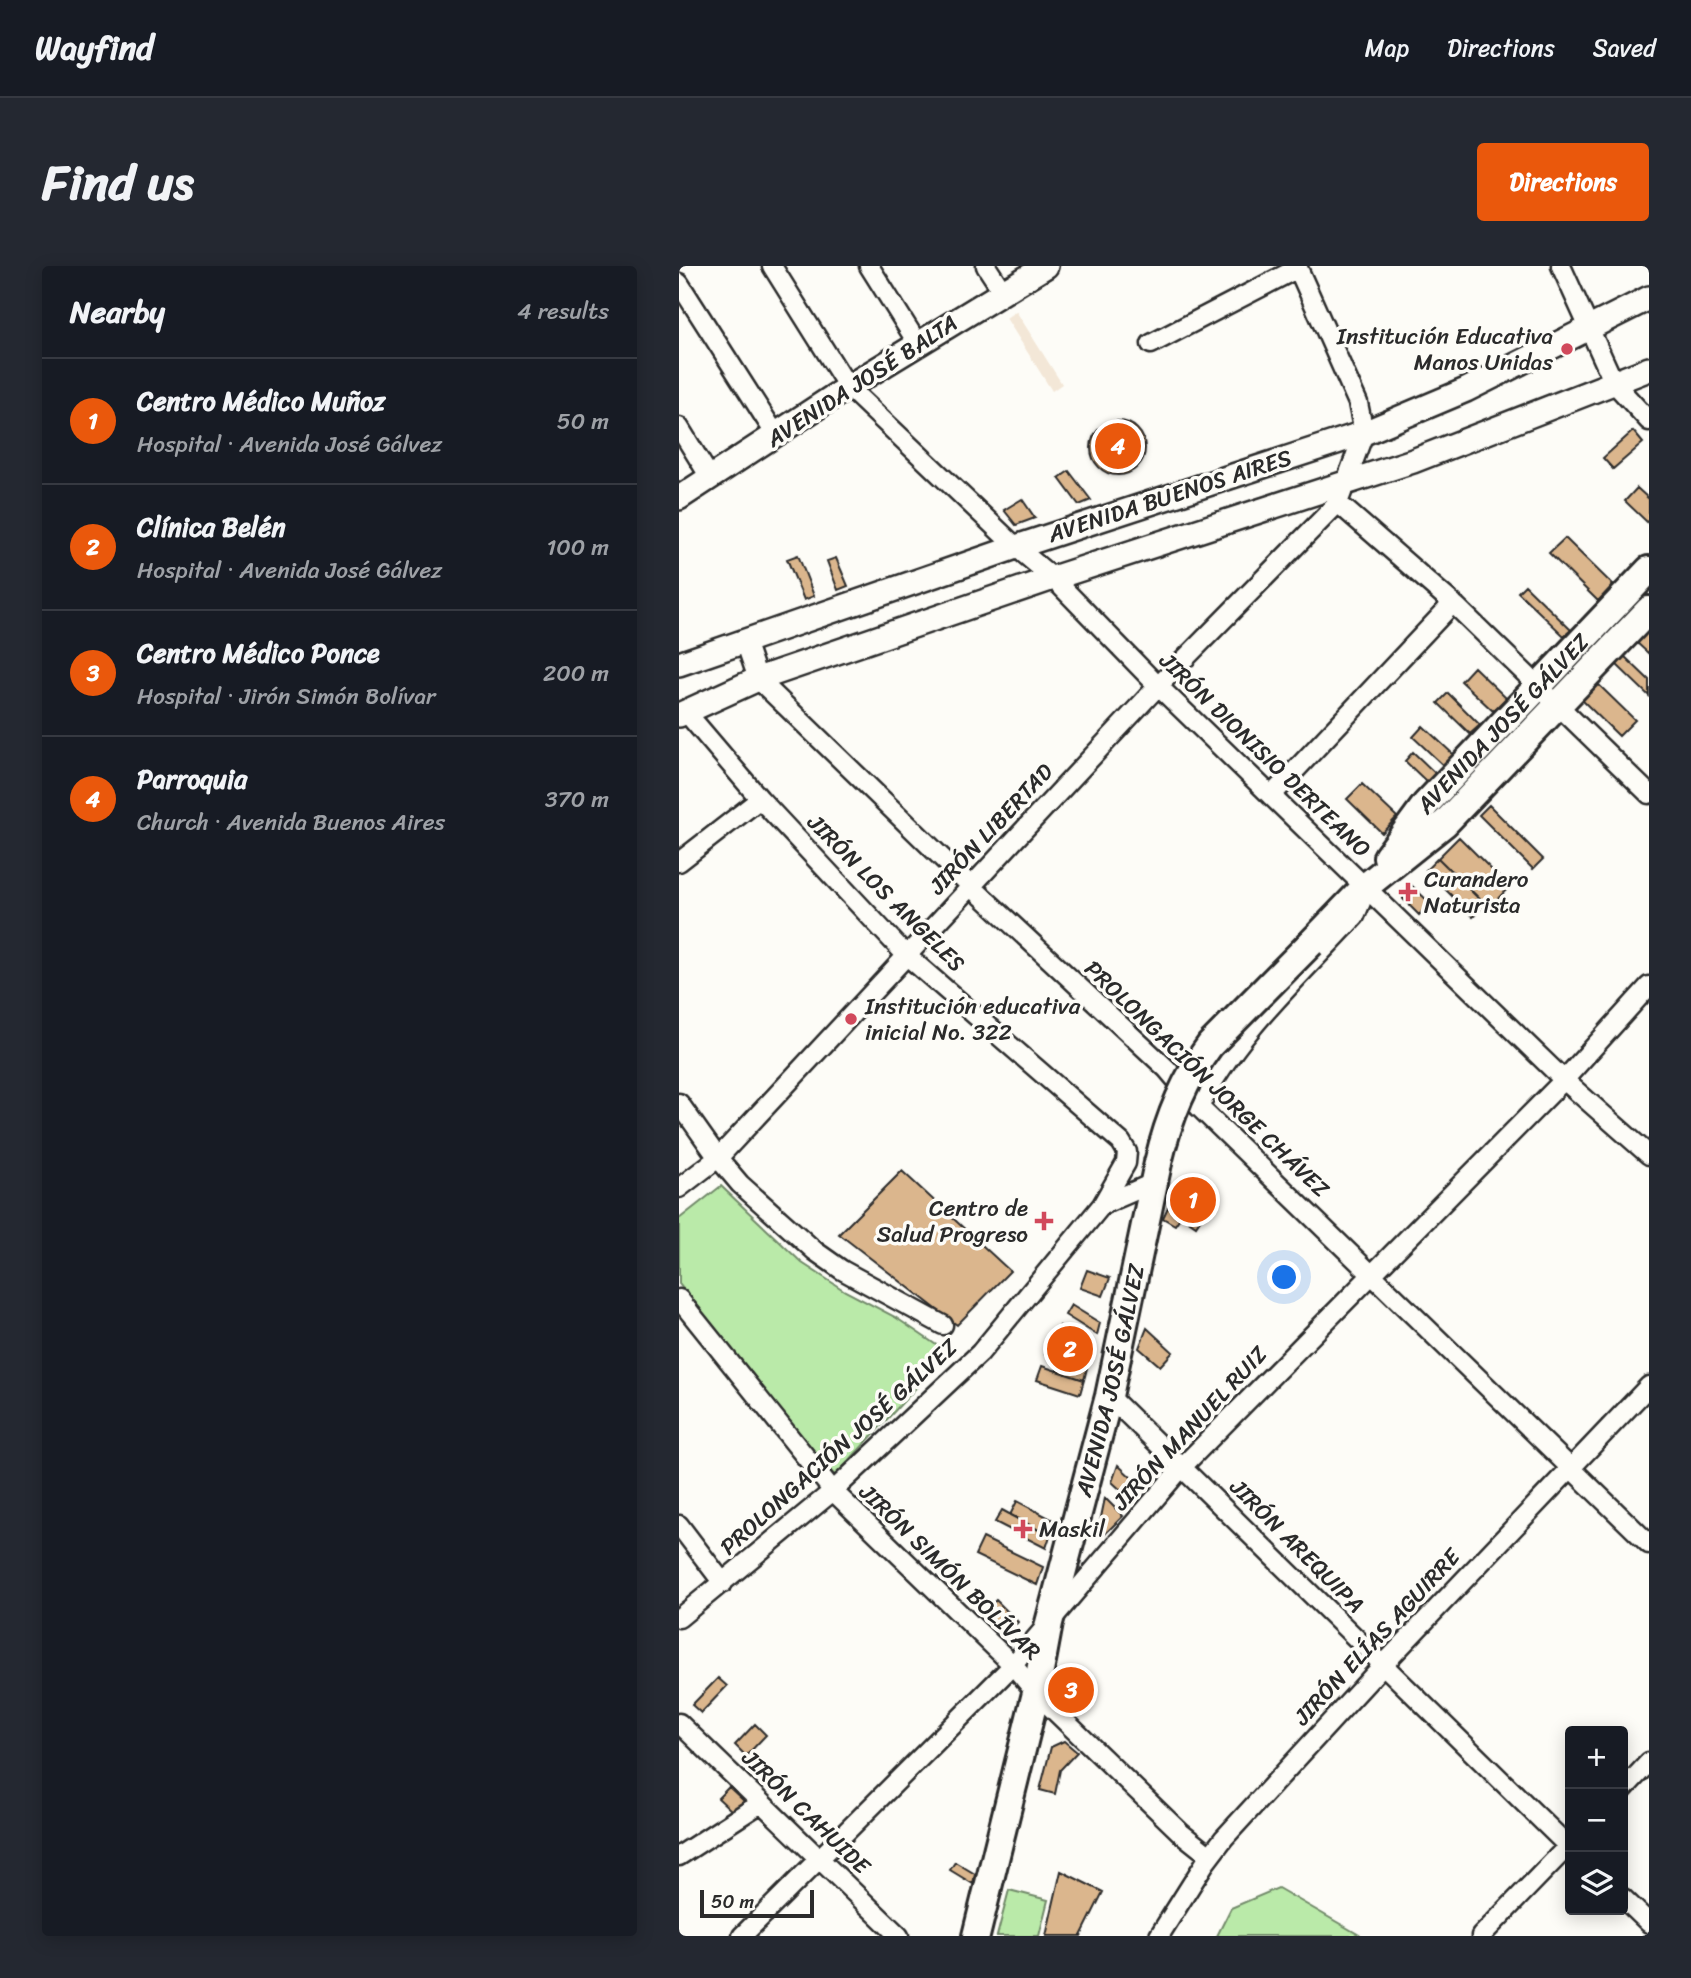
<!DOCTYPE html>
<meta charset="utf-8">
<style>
body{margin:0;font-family:Sriracha,sans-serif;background:#242831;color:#f1f3f6}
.controls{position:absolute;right:21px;bottom:21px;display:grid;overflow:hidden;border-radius:7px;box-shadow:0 4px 18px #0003}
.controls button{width:63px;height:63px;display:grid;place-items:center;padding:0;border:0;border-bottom:2px solid #363941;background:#171b24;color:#f1f3f6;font:35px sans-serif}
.scale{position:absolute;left:21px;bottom:18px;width:114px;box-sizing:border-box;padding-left:7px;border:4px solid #2b2b2b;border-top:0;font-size:19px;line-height:24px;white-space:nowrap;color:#2b2b2b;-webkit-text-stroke:5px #fdfcf7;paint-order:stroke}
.you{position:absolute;left:606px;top:1012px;width:24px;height:24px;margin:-18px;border:5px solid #fff;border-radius:50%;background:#1a73e8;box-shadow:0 0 0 10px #1a73e833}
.badge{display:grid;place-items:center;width:46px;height:46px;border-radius:50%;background:#ea580c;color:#fff;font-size:23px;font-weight:700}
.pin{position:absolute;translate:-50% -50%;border:4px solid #fff;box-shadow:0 2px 7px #0006}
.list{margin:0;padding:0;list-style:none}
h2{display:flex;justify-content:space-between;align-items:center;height:91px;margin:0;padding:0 28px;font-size:30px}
h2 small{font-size:23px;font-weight:400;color:#9ea1a6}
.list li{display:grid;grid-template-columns:46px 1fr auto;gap:21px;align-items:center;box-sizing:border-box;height:126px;padding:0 28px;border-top:2px solid #363941}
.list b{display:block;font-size:26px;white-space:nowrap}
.list p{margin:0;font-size:23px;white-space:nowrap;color:#9ea1a6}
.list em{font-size:23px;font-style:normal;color:#9ea1a6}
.icon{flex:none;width:38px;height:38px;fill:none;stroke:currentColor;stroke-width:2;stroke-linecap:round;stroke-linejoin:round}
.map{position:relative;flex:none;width:970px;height:1670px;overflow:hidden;border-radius:7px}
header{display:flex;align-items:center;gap:42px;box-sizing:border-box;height:98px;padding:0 35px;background:#171b24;border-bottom:2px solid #363941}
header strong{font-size:33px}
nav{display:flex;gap:38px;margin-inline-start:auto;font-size:24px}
.intro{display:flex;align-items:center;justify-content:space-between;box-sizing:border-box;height:168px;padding:0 42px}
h1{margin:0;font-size:49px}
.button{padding:18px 32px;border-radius:7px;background:#ea580c;color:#fff;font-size:24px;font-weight:700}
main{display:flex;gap:42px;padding:0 42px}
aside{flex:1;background:#171b24;border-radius:7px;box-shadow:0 4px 18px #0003}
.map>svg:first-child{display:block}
.built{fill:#f3e7d7}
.green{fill:#baeaa9;stroke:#728a6a;stroke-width:2}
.building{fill:#dbb68d;stroke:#2b2b2b;stroke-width:2}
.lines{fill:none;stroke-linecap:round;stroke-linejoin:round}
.minor-casing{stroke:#2b2b2b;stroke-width:23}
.major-casing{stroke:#2b2b2b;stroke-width:28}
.highway-casing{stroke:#2b2b2b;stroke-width:32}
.minor{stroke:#fdfcf7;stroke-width:18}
.major{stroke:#fdfcf7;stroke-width:23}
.highway{stroke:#fdfcf7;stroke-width:26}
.highway-bridge-casing{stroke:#2b2b2b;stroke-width:32;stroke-linecap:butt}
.highway-bridge{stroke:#fdfcf7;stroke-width:26}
.poi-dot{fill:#d1495b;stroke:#fdfcf7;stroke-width:2.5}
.labels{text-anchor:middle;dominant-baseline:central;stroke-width:7;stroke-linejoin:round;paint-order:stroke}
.poi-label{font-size:23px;fill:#2b2b2b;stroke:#fdfcf7;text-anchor:start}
.street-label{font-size:23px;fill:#2b2b2b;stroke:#fdfcf7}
</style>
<header>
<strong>Wayfind</strong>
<nav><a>Map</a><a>Directions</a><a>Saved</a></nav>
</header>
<div class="intro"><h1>Find us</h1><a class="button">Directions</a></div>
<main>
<aside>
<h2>Nearby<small>4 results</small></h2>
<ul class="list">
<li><span class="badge">1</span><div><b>Centro Médico Muñoz</b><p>Hospital · Avenida José Gálvez</p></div><em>50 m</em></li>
<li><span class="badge">2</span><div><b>Clínica Belén</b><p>Hospital · Avenida José Gálvez</p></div><em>100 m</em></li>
<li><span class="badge">3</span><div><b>Centro Médico Ponce</b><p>Hospital · Jirón Simón Bolívar</p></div><em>200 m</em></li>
<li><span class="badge">4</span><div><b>Parroquia</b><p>Church · Avenida Buenos Aires</p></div><em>370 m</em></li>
</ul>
</aside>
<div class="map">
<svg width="970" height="1670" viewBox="0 0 970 1670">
<rect width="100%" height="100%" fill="#fdfcf7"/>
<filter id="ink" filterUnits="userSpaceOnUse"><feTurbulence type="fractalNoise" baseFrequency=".0143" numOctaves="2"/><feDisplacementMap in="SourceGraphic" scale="14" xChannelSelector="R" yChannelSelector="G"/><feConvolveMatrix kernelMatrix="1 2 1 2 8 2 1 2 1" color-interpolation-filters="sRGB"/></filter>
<g filter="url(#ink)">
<path class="built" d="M337 45 383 118 373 125 327 52Z"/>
<path class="green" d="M42 920 123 997 166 1025 216 1051 269 1087 156 1210 104 1147 95 1139 96 1137 0 1018V953Z
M599 1622 682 1670H538L552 1642Z
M330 1624 369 1634 360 1670H318Z"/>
<path class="building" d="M412 182a27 27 0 1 1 54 0a27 27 0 1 1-54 0Z
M954 165 964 177 934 203 924 192Z
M390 205 412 234 400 239 380 212Z
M958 222 970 233V258L946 235Z
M343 233 356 252 337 259 325 244Z
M886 272 934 319 919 335 870 287Z
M119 289 135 330 125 334 108 293Z
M157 292 169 320 159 324 148 295Z
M846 319 892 364 885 370 839 326Z
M968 365 970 367V388L957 376Z
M944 389 970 414V430L936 397Z
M795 401 827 432 814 445 782 415Z
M919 418 956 454 940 470 903 434Z
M769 427 801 459 791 468 759 437Z
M744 460 775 489 765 500 734 471Z
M734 486 757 508 749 517 726 495Z
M683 518 718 551 703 567 668 533Z
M810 539 864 593 854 603 800 549Z
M780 571 830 621 810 642 759 592Z
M759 592 806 639 794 651 747 604Z
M731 618 751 637 740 649 724 633 725 625Z
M223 905 331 1005 278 1059 160 968Z
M510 908 539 927 517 960 489 941Z
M489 941 502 950 496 959 484 952Z
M408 1004 431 1012 424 1030 401 1022Z
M392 1039 421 1057 418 1069 386 1049Z
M381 1060 414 1079 408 1102 366 1088Z
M468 1062 494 1086 481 1100 460 1082Z
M382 1093 408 1102 405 1114 378 1105Z
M363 1100 405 1114 401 1128 358 1114Z
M439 1199 455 1214 444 1226 433 1216Z
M426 1232 444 1250 426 1268 420 1261Z
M338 1235 376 1255 371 1270 331 1249Z
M323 1244 371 1270 367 1282 316 1256Z
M304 1272 364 1301 358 1319 296 1289Z
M317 1334 339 1356 328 1367 322 1368 305 1351V1346Z
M39 1412 48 1420 22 1447 13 1439Z
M388 1417 415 1435 407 1445 385 1431Z
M76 1458 87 1469 67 1490 56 1479Z
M385 1475 398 1486 381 1504 376 1528 361 1524 372 1481Z
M50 1521 66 1536 54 1546 39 1532Z
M276 1596 296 1608 294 1618 271 1604Z
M382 1605 424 1626 402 1670H367Z"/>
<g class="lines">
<g class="minor-casing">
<path id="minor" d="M93 0 169 121 337 281 374 312 479 420 885 814 970 889
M190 0 239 78
M307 0 324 26
M882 0 935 117 970 155
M0 17 97 169
M472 78 619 2
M0 161 32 213
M659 237 778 341 970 528
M66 375 79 413 292 620 488 803 520 841 970 1278
M592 530 774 337
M0 596 81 533
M0 837 39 892 61 918 136 985 163 1004 264 1059
M520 841C555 771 614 717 666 661L676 650 682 636
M0 922 39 892 479 420 659 237 685 167 679 137 618 0
M423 939 474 917
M0 1033 154 1225 334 1399 357 1427 502 1567 531 1590
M430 1130 891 1582
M0 1259 44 1317
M0 1352 154 1225 301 1087 423 939 447 897 448 886 442 876 227 689 81 533 7 446
M0 1457 220 1670
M944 1524 970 1496
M0 1590 82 1537
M944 1632 970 1657
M63 1670 334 1399 503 1201 885 814 970 720
M480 1670 526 1597 545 1572 704 1399 970 1120
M802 1670 891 1578"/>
</g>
<g class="major-casing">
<path id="major" d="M0 232 169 121 367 0
M0 398 337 281 685 167 787 124 970 32
M0 449 79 413 374 312 734 195 970 103"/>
</g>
<g class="highway-casing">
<g id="highway">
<path id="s1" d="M708 591 747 538 970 304"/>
<path d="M632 677 686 621 766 557 970 344"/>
<path id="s2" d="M297 1670 357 1427 370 1357 430 1130 479 897"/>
</g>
</g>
<use href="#minor" class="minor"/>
<use href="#major" class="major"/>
<use href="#highway" class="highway"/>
<g class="highway-bridge-casing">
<path id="highway-bridge" d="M479 897C489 854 504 815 531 779L632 677"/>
</g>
<use href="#highway-bridge" class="highway-bridge"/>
</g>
</g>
<g class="poi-dot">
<circle cx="888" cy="83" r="7"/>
<path d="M725.5 615.5h7v7h7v7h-7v7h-7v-7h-7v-7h7z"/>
<circle cx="172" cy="753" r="7"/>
<path d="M361.5 944.5h7v7h7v7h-7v7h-7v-7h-7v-7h7z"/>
<path d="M340.5 1252.5h7v7h7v7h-7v7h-7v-7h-7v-7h7z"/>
</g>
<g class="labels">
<g class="poi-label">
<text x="874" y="70" text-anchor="end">Institución Educativa<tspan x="874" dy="26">Manos Unidas</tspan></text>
<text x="745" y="613">Curandero<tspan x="745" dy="26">Naturista</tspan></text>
<text x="186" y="740">Institución educativa<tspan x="186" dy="26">inicial No. 322</tspan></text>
<text x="349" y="942" text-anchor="end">Centro de<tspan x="349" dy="26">Salud Progreso</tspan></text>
<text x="360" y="1263">Maskil</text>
</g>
<g class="street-label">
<text transform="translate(183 115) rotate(-33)">AVENIDA JOSÉ BALTA</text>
<text transform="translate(491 230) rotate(-18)">AVENIDA BUENOS AIRES</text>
<text stroke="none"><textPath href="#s1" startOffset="177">AVENIDA JOSÉ GÁLVEZ</textPath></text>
<text transform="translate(586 489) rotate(44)">JIRÓN DIONISIO DERTEANO</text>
<text transform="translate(312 563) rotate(-47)">JIRÓN LIBERTAD</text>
<text transform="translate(207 627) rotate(45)">JIRÓN LOS ANGELES</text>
<text transform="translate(528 813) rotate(44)">PROLONGACIÓN JORGE CHÁVEZ</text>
<text stroke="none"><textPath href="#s2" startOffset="572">AVENIDA JOSÉ GÁLVEZ</textPath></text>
<text transform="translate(511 1162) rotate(-47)">JIRÓN MANUEL RUIZ</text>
<text transform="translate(160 1181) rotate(-42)">PROLONGACIÓN JOSÉ GÁLVEZ</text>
<text transform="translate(618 1280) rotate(45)">JIRÓN AREQUIPA</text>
<text transform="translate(271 1306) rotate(44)">JIRÓN SIMÓN BOLÍVAR</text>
<text transform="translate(698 1371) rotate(-47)">JIRÓN ELÍAS AGUIRRE</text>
<text transform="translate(127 1546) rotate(44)">JIRÓN CAHUIDE</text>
</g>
</g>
</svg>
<div class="controls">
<button>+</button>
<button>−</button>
<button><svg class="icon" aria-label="layers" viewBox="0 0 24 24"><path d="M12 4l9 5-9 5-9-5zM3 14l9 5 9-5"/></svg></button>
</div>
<div class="scale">50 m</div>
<div class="you"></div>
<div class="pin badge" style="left:514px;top:934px">1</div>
<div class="pin badge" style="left:391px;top:1083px">2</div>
<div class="pin badge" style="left:392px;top:1424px">3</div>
<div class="pin badge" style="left:439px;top:180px">4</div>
</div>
</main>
